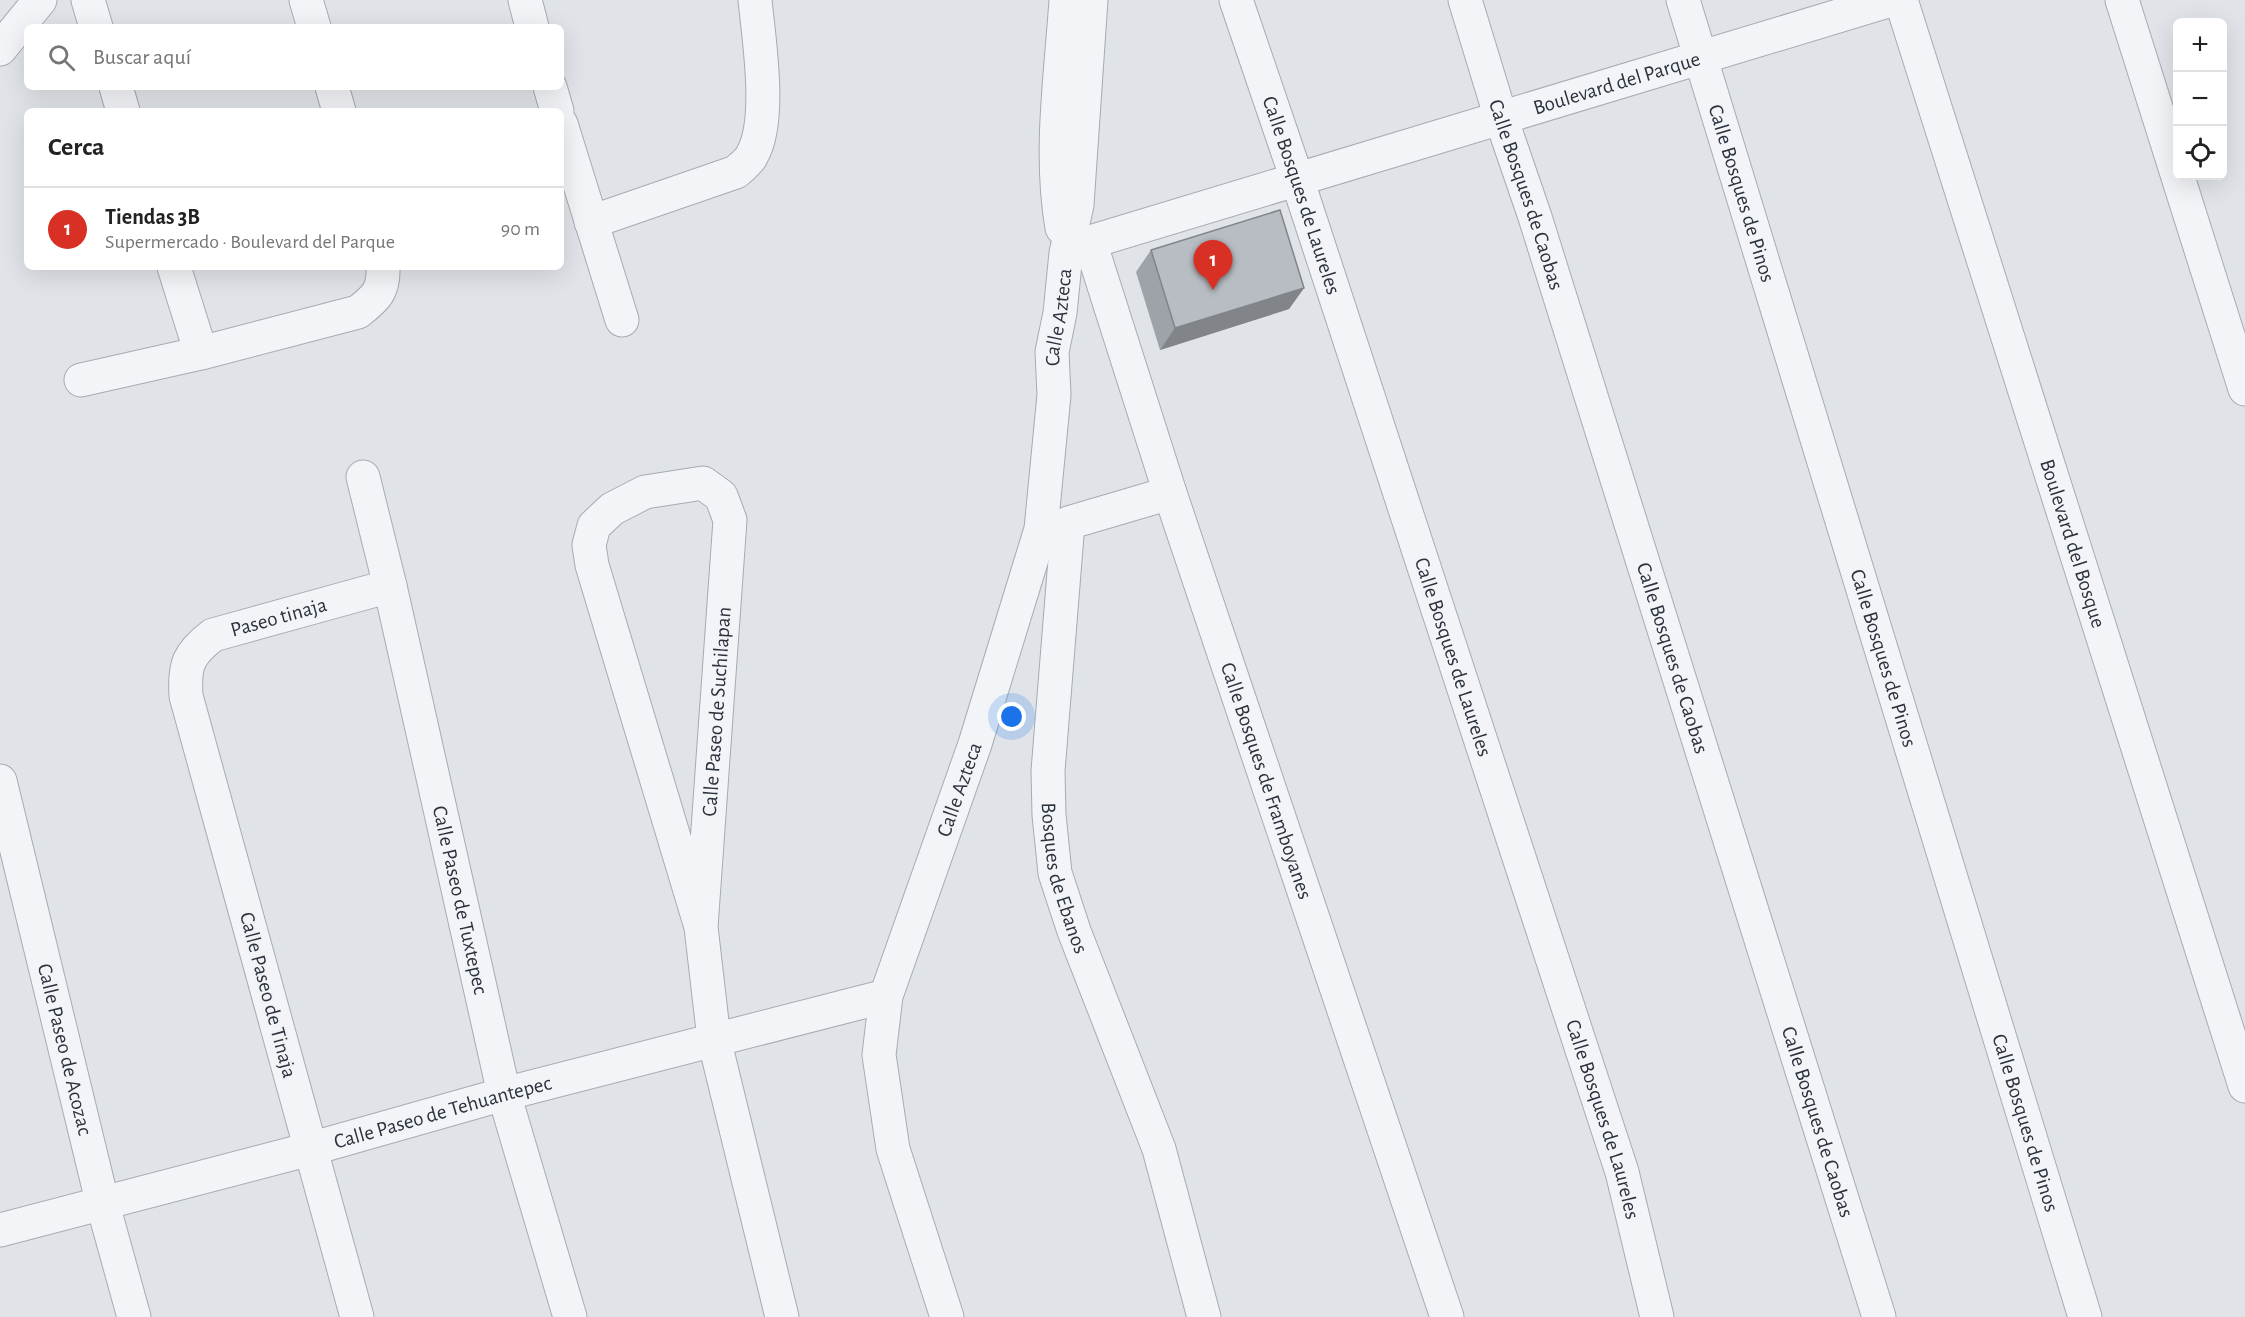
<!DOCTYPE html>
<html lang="es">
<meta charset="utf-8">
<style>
body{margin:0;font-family:"Alegreya Sans",sans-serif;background:#f2f2f2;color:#222}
.controls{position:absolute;right:18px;top:18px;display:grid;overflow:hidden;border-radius:9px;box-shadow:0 6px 24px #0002}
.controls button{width:54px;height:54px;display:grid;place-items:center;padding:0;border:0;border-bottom:2px solid #e0e0e0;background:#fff;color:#222;font:30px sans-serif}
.you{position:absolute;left:1012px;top:717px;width:21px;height:21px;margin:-15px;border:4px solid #fff;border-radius:50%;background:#1a73e8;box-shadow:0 0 0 9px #1a73e833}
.badge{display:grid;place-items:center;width:39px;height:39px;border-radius:50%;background:#d93025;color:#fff;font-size:20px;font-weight:700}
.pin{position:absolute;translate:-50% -50px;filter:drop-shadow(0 2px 3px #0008)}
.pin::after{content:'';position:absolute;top:32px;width:21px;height:18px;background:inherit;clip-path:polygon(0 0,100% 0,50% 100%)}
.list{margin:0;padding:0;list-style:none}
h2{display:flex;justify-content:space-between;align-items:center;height:78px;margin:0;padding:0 24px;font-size:26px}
h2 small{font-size:20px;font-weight:400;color:#767676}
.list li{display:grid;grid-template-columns:39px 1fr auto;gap:18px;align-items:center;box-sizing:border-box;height:84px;padding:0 24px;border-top:2px solid #e0e0e0}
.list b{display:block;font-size:22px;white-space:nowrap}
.list p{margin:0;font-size:20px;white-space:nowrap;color:#767676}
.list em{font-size:20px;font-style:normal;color:#767676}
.icon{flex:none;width:33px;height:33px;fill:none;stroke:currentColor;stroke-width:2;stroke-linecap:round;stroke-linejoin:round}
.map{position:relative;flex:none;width:2245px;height:1317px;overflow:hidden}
.search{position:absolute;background:#fff;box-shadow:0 6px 24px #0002;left:24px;top:24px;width:540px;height:66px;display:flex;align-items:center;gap:15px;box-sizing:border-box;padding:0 21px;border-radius:9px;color:#767676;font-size:22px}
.panel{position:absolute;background:#fff;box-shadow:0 6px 24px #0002;left:24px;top:108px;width:540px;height:162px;border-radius:9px}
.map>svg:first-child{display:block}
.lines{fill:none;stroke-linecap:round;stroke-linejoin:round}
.minor-casing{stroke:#a6abb2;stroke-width:35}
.minor{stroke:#f3f4f7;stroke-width:33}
.wall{fill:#9ea3a9}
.shaded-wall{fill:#818489}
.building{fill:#b8bdc4;stroke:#818489;stroke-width:1.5}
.labels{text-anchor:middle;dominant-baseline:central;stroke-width:4.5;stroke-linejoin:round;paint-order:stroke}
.street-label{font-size:21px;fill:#2a323e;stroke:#f0f2f6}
</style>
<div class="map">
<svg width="2245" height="1317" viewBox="0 0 2245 1317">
<rect width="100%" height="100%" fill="#e0e4e8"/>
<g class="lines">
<g class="minor-casing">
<g id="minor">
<path d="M88 0 96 27"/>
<path d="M306 0 314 27"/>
<path d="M525 0 532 27"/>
<path id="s1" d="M1236 0 1297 179 1622 1172 1657 1317"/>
<path id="s2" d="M1465 0 1501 118 1535 217 1879 1317"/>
<path id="s3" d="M1683 0 2085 1317"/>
<path id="s4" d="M1901 0 2245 1086"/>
<path d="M2122 0 2245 389"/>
<path d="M0 49 40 0"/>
<path d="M116 87 123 111"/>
<path d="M332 87 339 111"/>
<path d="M550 87 557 111"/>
<path d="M561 124 622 320"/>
<path d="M591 222 736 172C741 167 749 162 752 155 772 121 759 40 755 0"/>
<path d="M1062 228C1049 153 1061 75 1066 0"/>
<path id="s5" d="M1090 242 1170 493 1447 1317"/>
<path id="s6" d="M1070 251 1090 242 1891 0"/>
<path d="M174 267 201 353"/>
<path d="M81 380 201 353 358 312C376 298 384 291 383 267"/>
<path id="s7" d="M363 477 390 586 504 1094 570 1317"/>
<path id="s8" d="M1170 493 1068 523 1048 771 1049 815 1055 873 1074 931 1159 1149 1204 1317"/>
<path id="s9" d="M0 781 103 1205 134 1317"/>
<path id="s10" d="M701 927 730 520 721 496 703 483 645 492 612 509 594 526 589 545 592 565 701 927 714 1039 782 1317"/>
<path id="s11" d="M0 1230 310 1149 504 1094 886 996"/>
<path id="s12" d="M357 1317 186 696C184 665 188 654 213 635L390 586"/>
<path id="s13" d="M947 1317 893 1149 879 1055 886 996 975 744 1041 529 1054 395 1052 352 1060 313 1066 253 1077 205 1091 0"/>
</g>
</g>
<use href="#minor" class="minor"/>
</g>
<path class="wall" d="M1151 250 1304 288 1289 309 1160 350 1136 272Z"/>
<path class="shaded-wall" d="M1304 288 1289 309 1160 350 1175 328Z"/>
<path class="building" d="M1280 210 1304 288 1175 328 1151 250Z"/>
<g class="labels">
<g class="street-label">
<text stroke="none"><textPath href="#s6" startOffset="572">Boulevard del Parque</textPath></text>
<text stroke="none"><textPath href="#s3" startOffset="202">Calle Bosques de Pinos</textPath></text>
<text stroke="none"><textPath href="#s1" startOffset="206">Calle Bosques de Laureles</textPath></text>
<text stroke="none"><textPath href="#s2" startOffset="204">Calle Bosques de Caobas</textPath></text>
<text stroke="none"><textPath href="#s13" startOffset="1036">Calle Azteca</textPath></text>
<text stroke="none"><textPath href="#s4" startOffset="570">Boulevard del Bosque</textPath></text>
<text stroke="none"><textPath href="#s12" startOffset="783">Paseo tinaja</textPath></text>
<text stroke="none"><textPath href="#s1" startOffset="692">Calle Bosques de Laureles</textPath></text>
<text stroke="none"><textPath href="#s2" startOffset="690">Calle Bosques de Caobas</textPath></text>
<text stroke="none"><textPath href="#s3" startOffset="688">Calle Bosques de Pinos</textPath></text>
<text stroke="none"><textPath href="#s10" startOffset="216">Calle Paseo de Suchilapan</textPath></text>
<text stroke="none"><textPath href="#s5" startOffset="567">Calle Bosques de Framboyanes</textPath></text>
<text stroke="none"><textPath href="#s13" startOffset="550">Calle Azteca</textPath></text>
<text stroke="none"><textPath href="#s8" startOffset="464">Bosques de Ebanos</textPath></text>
<text stroke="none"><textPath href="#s7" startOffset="434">Calle Paseo de Tuxtepec</textPath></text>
<text transform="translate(268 995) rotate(75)">Calle Paseo de Tinaja</text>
<text stroke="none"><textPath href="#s9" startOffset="276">Calle Paseo de Acozac</textPath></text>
<text stroke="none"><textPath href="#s11" startOffset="458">Calle Paseo de Tehuantepec</textPath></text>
<text stroke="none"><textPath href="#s1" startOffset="1178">Calle Bosques de Laureles</textPath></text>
<text stroke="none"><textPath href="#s2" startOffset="1176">Calle Bosques de Caobas</textPath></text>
<text stroke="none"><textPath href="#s3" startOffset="1174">Calle Bosques de Pinos</textPath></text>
</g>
</g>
</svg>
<div class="controls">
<button>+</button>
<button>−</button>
<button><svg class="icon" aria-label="locate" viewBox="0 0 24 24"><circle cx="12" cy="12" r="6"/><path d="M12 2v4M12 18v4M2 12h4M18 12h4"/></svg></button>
</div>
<div class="you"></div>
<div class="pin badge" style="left:1213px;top:290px">1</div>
<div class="search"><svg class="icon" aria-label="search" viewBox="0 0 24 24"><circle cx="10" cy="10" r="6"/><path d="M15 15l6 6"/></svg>Buscar aquí</div>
<section class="panel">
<h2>Cerca<small></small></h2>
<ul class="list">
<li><span class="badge">1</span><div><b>Tiendas 3B</b><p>Supermercado · Boulevard del Parque</p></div><em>90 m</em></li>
</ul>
</section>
</div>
